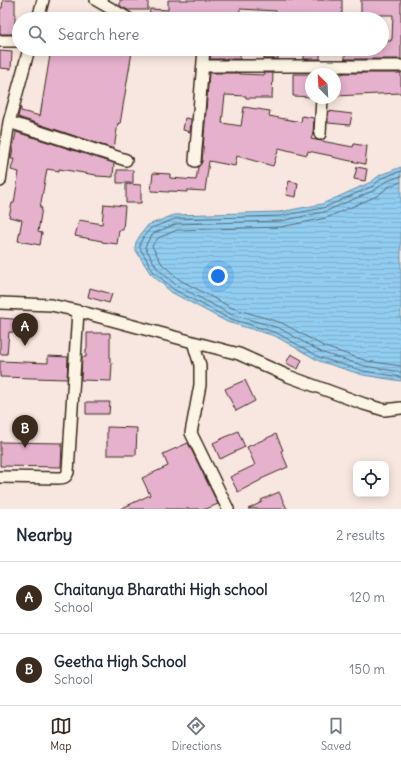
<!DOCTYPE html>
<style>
body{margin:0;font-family:Delius,sans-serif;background:#f6f6f7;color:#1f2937}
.controls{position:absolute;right:12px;bottom:12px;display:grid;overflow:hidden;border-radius:8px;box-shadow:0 2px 10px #0003}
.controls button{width:36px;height:36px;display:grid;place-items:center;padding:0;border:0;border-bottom:1px solid #e0e1e3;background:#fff;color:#1f2937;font:20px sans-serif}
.compass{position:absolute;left:305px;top:68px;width:36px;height:36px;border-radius:50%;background:#fff;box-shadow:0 2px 10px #0003;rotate:336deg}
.you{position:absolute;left:218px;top:276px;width:14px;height:14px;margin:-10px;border:3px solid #fff;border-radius:50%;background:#1a73e8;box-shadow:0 0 0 6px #1a73e833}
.badge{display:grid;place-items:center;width:26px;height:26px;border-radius:50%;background:#3b2a1e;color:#fff;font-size:13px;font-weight:700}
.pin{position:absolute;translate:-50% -33px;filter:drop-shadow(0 1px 2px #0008)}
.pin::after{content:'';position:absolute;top:21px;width:14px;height:12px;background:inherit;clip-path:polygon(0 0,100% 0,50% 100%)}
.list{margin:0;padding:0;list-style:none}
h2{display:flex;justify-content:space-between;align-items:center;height:52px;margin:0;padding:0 16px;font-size:17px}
h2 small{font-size:13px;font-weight:400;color:#747a83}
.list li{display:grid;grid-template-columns:26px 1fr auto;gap:12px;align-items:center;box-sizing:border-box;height:72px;padding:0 16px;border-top:1px solid #e0e1e3}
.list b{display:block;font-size:15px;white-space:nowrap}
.list p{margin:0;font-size:13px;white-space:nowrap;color:#747a83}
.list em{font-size:13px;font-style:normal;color:#747a83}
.icon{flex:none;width:22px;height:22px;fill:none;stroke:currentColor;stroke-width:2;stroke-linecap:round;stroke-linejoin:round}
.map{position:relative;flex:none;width:401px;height:509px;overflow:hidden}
.search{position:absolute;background:#fff;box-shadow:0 2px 10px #0003;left:12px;right:12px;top:12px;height:44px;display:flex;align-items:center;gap:10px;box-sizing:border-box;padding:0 14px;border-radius:22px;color:#747a83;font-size:15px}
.sheet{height:196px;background:#fff}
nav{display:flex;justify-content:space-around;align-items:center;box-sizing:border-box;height:56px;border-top:1px solid #e0e1e3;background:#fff;font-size:11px;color:#747a83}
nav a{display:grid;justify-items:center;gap:2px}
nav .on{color:#3b2a1e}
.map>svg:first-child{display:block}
.water{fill:url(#water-rules);stroke:#6e8c9d}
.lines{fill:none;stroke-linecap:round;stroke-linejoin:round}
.shore{stroke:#5d6b72;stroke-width:1}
.building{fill:#e6b1cd;stroke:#3b2a1e}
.minor-casing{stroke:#3b2a1e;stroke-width:14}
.minor{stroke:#fcf5e5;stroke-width:11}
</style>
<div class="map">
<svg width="401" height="509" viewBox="0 0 401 509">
<defs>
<pattern id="water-rules" width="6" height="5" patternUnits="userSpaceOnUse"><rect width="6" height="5" fill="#90cdf1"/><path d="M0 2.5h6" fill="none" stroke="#7db0ce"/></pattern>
</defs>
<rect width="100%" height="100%" fill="#f8e7e0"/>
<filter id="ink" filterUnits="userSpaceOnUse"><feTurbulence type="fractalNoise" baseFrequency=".025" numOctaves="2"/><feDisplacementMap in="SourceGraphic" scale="8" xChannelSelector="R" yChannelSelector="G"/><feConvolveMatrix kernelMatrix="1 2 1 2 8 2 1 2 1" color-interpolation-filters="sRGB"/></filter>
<g filter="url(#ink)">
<path class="water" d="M401 167V381L363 375 319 361 275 336 227 322 171 292 150 273 135 249 136 242 141 234 148 225 174 215 280 212 322 204 371 182 380 175Z"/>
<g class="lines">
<path class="shore" d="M401 171 382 178 373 186 323 208 281 216 175 219 151 228 144 236 140 243V248L153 271 173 289 228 318 277 333 321 358 364 371 401 377
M401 176 385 182 375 190 324 212 281 221 176 224 154 233 149 239 145 247 157 268 176 285 230 314 279 328 323 353 365 366 401 372
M401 182 388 187 377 196 326 218 281 227 177 230 158 238 152 246 162 264 180 280 232 308 282 323 325 347 367 361 401 366"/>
</g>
<path class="building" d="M3 0H15V34H0V8H2Z
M120 0H148V10H128L120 6Z
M168 0H342V17H333V19H298V17H276V11L240 9 239 19H149L150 9 168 10Z
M361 0H401V59H345V49H382V41H391V39H392L393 15H374V18H361Z
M51 49H115L132 52 120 124 118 123 114 149 18 117 20 108H21V111L40 116Z
M225 49H240V59H210L211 51 225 52Z
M264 49H278V59H264Z
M304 49H320V59H304Z
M0 51 12 52 11 69 0 68Z
M209 73H240V74L264 75V73H273L272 98H246V96L225 95 222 123 241 126 244 107 270 111 269 116 301 122 302 116 314 118 313 134 311 139 353 147 354 144 367 146 365 164 332 157V156L308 151 307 155 279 148 273 166 237 156 235 166 209 161 205 191 187 190V192L169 191V192L151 191 153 173 170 174V178L196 180 198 167 200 165 202 162Z
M345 73H401V93L335 96V75L341 74Z
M293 74H311V97L293 96Z
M328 111 352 114 350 125 328 123Z
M185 118 191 119 190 132 183 130Z
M16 132 114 163 113 177 96 176V175L59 169V171L47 169 40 208H42L38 232 42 233 40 245 18 241 22 220 9 217 12 203H14L19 172 11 170 14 159H11Z
M357 167 367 169 365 181 354 179Z
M117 170H133V183H117Z
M289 181 298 183 296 197 286 195Z
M126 184 141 185V203H126Z
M104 204 125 206 123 230H119L117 244 102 242V241L75 236 79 220 102 224Z
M90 288 112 294 109 303 88 297Z
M0 318 37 321 36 334 9 332 7 354H0Z
M87 333H110V362L112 363 111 381 81 380 82 357H86V349H87Z
M291 354 302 360 298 369 286 363Z
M48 356 68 357 67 379 0 377V361L48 363Z
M245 380 255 401 236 411 225 389Z
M86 402H110L109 414H86Z
M107 427 137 428 136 455H107Z
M238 431 245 447 220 459 213 443Z
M276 434 283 450 281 451 288 467 261 479V480L238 492 230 477 255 465 247 447Z
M0 442 62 443 61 467 0 466Z
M188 443 218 504 206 509H120L150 495 142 478 168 466 163 454Z
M279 492 287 509H248L262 502 261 500Z"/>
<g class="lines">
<g class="minor-casing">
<path id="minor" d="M96 0 129 19
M38 19 43 0
M0 41H19
M203 66H401
M9 122 126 160
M320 134 322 98
M195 161 204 49
M0 181 9 122 29 49
M0 303 51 305 78 311 193 342 200 365V385L191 433 228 509
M193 342 239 354 288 376 364 404 384 410 401 408
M0 477 58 478C63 478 66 478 68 472L78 311"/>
</g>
<use href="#minor" class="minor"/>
</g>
</g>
</svg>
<div class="controls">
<button><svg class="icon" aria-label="locate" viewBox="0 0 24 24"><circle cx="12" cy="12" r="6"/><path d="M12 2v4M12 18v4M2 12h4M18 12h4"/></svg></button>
</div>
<svg class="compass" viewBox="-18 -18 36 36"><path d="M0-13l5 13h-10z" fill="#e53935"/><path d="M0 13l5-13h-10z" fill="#747a83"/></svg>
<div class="you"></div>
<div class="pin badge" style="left:25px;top:346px">A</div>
<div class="pin badge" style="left:25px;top:448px">B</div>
<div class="search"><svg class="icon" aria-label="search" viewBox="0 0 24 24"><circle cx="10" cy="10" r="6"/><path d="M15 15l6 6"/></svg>Search here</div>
</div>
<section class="sheet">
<h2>Nearby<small>2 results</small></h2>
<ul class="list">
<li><span class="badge">A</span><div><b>Chaitanya Bharathi High school</b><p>School</p></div><em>120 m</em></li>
<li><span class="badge">B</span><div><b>Geetha High School</b><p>School</p></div><em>150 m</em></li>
</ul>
</section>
<nav>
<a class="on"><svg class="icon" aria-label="map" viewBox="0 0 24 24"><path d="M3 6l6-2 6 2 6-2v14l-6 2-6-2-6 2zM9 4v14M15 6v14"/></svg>Map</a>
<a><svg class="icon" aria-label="directions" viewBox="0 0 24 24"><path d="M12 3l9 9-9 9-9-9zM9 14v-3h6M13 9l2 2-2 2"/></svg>Directions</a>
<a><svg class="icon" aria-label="saved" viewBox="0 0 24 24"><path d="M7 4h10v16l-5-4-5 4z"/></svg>Saved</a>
</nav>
